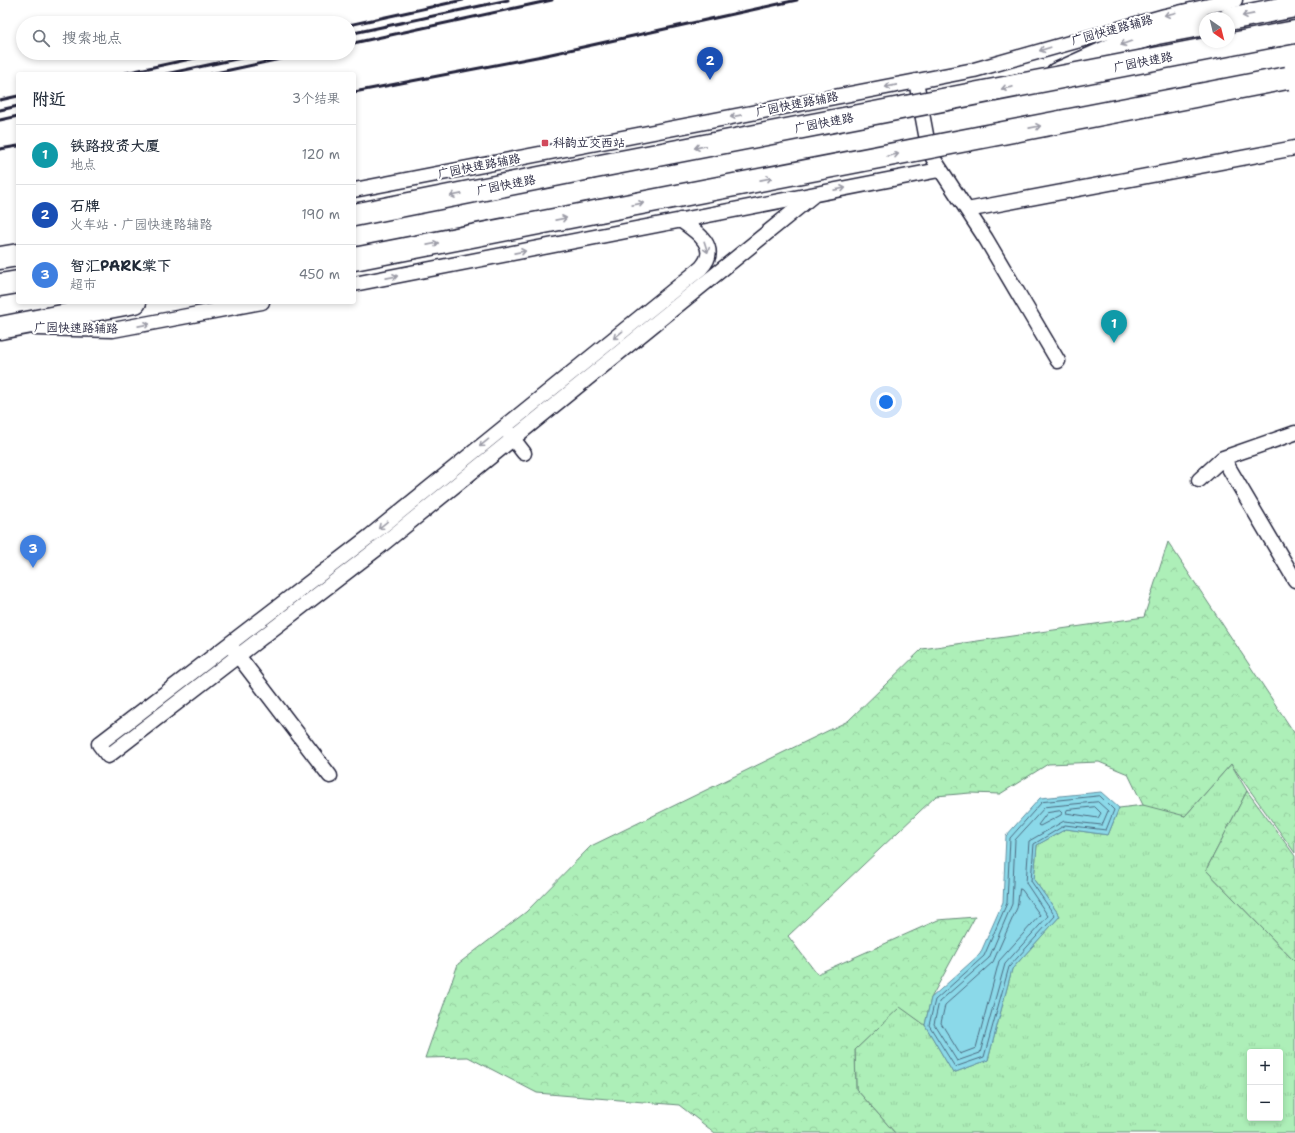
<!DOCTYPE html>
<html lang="zh">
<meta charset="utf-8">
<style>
body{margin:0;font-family:"Shantell Sans","LXGW WenKai TC",sans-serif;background:#f6f6f7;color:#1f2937}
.controls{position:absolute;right:12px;bottom:12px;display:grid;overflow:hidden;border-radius:4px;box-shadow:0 2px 6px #0003}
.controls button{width:36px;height:36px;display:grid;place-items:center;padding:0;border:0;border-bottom:1px solid #e0e1e3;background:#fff;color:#1f2937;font:20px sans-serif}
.compass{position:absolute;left:1199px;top:12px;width:36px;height:36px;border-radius:50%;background:#fff;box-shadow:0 2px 6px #0003;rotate:145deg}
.you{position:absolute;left:886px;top:402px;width:14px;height:14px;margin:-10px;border:3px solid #fff;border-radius:50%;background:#1a73e8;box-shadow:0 0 0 6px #1a73e833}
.badge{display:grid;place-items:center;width:26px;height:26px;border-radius:50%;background:#b45309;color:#fff;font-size:13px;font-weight:700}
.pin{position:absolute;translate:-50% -33px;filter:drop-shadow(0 1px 2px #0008)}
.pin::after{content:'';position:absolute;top:21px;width:14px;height:12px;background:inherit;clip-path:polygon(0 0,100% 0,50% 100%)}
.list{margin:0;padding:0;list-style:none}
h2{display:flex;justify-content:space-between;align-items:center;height:52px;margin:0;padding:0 16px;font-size:17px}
h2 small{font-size:13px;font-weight:400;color:#747a83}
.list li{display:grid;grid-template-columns:26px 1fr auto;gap:12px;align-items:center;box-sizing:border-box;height:60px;padding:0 16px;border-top:1px solid #e0e1e3}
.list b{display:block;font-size:15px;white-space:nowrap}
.list p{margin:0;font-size:13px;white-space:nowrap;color:#747a83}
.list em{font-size:13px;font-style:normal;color:#747a83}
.icon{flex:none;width:22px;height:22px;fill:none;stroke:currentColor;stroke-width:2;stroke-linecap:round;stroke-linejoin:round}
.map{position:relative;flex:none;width:1295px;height:1133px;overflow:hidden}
.search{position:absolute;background:#fff;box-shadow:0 2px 6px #0003;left:16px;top:16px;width:340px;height:44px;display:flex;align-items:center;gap:10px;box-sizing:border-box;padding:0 14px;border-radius:22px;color:#747a83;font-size:15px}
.panel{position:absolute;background:#fff;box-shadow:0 2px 6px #0003;left:16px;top:72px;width:340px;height:232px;border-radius:4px}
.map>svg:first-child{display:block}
.grass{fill:url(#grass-tufts);stroke:#68887a;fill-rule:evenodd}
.forest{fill:url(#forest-crowns);stroke:#68887a}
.water{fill:#8bd9e9;stroke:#6190a3}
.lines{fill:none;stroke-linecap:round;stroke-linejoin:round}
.shore{stroke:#4c6b81;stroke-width:1}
.street-casing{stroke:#22223b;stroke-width:17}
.highway-casing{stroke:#22223b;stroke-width:25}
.street{stroke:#fff;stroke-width:14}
.highway{stroke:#fff;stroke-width:22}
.rail{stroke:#22223b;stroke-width:3}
.highway-bridge-casing{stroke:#22223b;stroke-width:25;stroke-linecap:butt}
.highway-bridge{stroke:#fff;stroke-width:22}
.oneway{stroke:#9c9ca7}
.poi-dot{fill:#d1495b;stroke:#fff;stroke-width:1.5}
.labels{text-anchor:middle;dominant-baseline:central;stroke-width:4;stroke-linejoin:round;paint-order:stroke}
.street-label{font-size:12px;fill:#22223b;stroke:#fff}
.poi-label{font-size:12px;fill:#22223b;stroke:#fff;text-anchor:start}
</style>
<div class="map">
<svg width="1295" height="1133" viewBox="0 0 1295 1133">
<defs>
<pattern id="grass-tufts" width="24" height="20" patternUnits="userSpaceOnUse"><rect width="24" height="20" fill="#adefb8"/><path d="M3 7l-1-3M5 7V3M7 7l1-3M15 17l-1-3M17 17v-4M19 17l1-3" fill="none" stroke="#95cd9f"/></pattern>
<pattern id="forest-crowns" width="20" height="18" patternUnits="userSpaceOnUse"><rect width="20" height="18" fill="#adefb8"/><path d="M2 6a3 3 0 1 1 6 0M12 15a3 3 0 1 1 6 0" fill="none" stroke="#95cd9f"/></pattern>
</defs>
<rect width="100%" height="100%" fill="#fff"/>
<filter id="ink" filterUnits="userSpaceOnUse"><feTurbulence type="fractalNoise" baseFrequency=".025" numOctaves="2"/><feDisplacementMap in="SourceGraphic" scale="8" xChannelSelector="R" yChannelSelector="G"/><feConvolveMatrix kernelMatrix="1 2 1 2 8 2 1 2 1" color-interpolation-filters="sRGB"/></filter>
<g filter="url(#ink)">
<path class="grass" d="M1231 764 1247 791 1206 870 1295 962V1133H895L856 1089 855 1050 900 1006 925 1025 953 1073 988 1060 1012 969 1060 916 1034 880 1037 845 1066 829 1108 835 1119 808 1152 804 1185 816ZM1250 1052H1280V1118H1250Z"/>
<path class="forest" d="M1168 542 1295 734V853L1231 764 1185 816 1143 805 1128 774 1099 762 1048 764 1000 794 970 793 936 796 788 936 817 974 938 920 975 917 931 998 925 1025 900 1007 855 1050 856 1089 895 1133H715L679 1105 537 1093 468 1057 425 1058 458 964 526 912 591 846 848 721 922 649 1144 617Z
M1247 791 1295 856V962L1206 870Z"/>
<path class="water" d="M1101 792 1119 808 1108 835 1066 829 1037 845 1034 880 1060 916 1012 969 988 1060 953 1073 925 1025 931 998 980 954 1003 902 1006 836 1040 798Z"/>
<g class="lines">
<path class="shore" d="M1100 796 1114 810 1106 830 1065 825 1034 844 1031 881 1055 916 1009 967 984 1057 955 1067 929 1025 935 1000 984 956 1007 903 1010 838 1042 802Z
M1098 802 1108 811 1102 825 1064 821 1029 841 1026 883 1048 916 1005 964 980 1053 957 1061 934 1024 939 1002 989 958 1012 904 1015 840 1045 807Z
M1095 807 1101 813 1098 818 1066 813 1067 810Z
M1060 811 1062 813 1061 815 1040 826 1038 825 1047 813Z
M1020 889 1022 890 1040 915 999 961 976 1048 960 1054 941 1023 945 1005 993 962 1017 908Z"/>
<g class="street-casing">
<path id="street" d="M916 81 927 140 933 158 986 239 1058 361
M354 190 974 70 1165 16 1235 0
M967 210 1295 148
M680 220C696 231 721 247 701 268L370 536 99 744 108 756 378 548 815 194
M354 284 939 170
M36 328 113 330 262 302
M507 431 524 453
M1223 458 1295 580
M1199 480 1223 458 1295 433
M233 649 330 776"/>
</g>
<g class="highway-casing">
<path id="highway" d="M1229 19 1295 6
M1279 35 1295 32
M1057 74 1133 40 1157 33 1205 24
M354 215 590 168
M0 258 18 255
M354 259 600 211
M0 285 18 282
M0 328 135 302"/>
</g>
<use href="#street" class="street"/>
<use href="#highway" class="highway"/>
<path class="rail" d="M349 25 463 0
M349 34 508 0
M349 44 552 0
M121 74 218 53
M166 74 264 53
M211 74 308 53
M354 92 542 56 797 0
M0 100 18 96
M0 110 18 106
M0 120 18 116
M0 149 18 146"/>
<g class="highway-bridge-casing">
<path id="highway-bridge" d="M590 168 1279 35
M600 211 1287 78"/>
</g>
<use href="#highway-bridge" class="highway-bridge"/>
</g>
<defs><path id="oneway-shaft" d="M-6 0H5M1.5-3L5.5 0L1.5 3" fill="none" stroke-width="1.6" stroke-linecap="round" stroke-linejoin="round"/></defs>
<g class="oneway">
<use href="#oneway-shaft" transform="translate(1170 14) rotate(166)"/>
<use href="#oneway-shaft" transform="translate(1248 15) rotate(169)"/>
<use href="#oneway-shaft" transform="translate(1126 43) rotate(160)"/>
<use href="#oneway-shaft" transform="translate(1045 49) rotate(162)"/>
<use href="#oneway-shaft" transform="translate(891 86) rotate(169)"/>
<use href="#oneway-shaft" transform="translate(1007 88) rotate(169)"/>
<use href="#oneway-shaft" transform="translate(736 116) rotate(169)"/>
<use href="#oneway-shaft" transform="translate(1035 127) rotate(-11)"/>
<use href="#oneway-shaft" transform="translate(700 147) rotate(169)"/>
<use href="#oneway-shaft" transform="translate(893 155) rotate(-11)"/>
<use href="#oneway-shaft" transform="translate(766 179) rotate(-11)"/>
<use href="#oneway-shaft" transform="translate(840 189) rotate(-11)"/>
<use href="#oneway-shaft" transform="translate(456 195) rotate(169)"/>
<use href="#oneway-shaft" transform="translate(638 204) rotate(-11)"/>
<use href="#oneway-shaft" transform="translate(561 219) rotate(-11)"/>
<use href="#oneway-shaft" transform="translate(433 244) rotate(-11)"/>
<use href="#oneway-shaft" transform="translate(706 247) rotate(72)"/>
<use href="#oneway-shaft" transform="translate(520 252) rotate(-11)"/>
<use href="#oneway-shaft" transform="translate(392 277) rotate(-11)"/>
<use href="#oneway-shaft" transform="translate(144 325) rotate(-11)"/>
<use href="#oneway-shaft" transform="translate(618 335) rotate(141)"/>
<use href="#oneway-shaft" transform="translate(484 443) rotate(141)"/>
<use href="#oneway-shaft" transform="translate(383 525) rotate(141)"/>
</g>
</g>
<rect class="poi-dot" x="541" y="139" width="8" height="8" rx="2"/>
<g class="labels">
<g class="street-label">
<text transform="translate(1112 30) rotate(-15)">广园快速路辅路</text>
<text transform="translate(1143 62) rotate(-11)">广园快速路</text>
<text transform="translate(797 104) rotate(-11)">广园快速路辅路</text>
<text transform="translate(824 123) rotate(-11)">广园快速路</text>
<text transform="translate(479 166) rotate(-11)">广园快速路辅路</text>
<text transform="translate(506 185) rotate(-11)">广园快速路</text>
<text transform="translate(76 328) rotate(1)">广园快速路辅路</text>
</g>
<g class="poi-label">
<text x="553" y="143">科韵立交西站</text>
</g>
</g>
</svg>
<div class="controls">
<button>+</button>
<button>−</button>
</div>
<svg class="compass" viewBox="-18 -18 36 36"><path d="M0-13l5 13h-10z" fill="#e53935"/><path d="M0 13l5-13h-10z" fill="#747a83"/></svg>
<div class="you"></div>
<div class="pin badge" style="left:1114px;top:343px;background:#0f9aa8">1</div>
<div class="pin badge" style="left:710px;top:80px;background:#1a4fb4">2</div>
<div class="pin badge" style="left:33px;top:568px;background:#3f7fe0">3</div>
<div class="search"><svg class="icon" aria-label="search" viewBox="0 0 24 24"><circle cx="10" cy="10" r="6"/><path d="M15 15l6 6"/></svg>搜索地点</div>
<section class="panel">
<h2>附近<small>3个结果</small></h2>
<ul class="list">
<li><span class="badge" style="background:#0f9aa8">1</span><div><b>铁路投资大厦</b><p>地点</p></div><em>120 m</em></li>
<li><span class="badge" style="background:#1a4fb4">2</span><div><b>石牌</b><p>火车站 · 广园快速路辅路</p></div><em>190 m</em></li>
<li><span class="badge" style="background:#3f7fe0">3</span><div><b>智汇PARK棠下</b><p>超市</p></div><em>450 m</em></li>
</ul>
</section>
</div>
